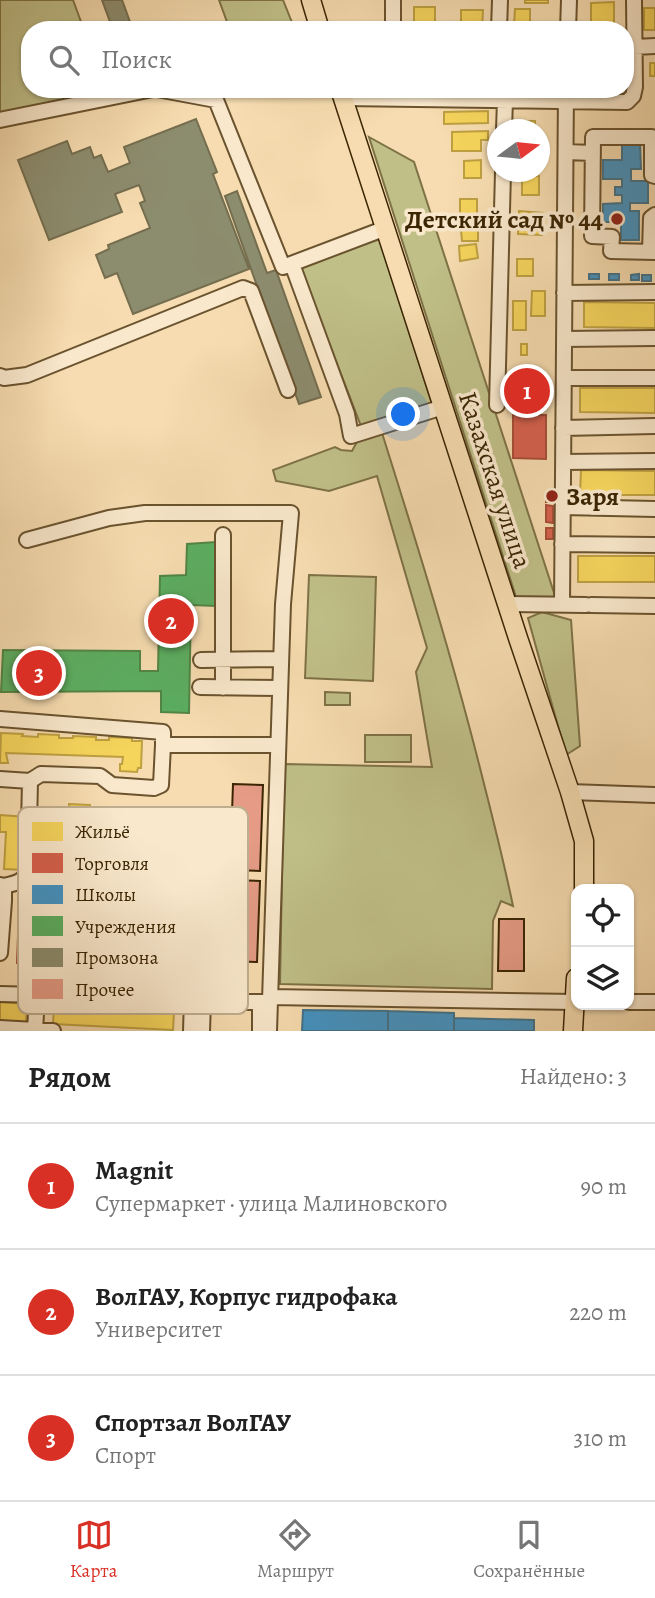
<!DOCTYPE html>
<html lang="ru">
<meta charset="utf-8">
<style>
body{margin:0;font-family:Alegreya,serif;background:#f6f6f6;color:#222}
.controls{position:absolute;right:21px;bottom:21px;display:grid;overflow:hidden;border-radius:14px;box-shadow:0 2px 5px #0004}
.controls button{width:63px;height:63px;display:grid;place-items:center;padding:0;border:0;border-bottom:2px solid #e0e0e0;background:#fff;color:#222;font:35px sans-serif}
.compass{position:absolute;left:487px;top:119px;width:63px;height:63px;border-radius:50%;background:#fff;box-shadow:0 2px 5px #0004;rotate:75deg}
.you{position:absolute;left:404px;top:415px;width:24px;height:24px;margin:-18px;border:5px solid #fff;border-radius:50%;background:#1a73e8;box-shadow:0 0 0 10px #1a73e833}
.badge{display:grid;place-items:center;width:46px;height:46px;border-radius:50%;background:#d93025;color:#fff;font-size:23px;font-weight:700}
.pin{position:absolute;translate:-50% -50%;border:4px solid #fff;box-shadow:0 2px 7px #0006}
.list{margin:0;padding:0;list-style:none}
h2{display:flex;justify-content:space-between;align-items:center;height:91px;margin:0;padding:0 28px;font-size:30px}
h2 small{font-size:23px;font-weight:400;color:#767676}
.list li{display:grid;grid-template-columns:46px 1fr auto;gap:21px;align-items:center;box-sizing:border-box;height:126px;padding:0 28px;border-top:2px solid #e0e0e0}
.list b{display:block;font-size:26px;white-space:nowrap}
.list p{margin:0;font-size:23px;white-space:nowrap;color:#767676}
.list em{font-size:23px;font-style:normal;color:#767676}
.icon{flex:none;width:38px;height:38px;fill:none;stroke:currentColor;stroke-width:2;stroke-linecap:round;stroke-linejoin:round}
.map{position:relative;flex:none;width:655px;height:1031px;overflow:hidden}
.search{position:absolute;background:#fff;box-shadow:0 2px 5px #0004;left:21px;right:21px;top:21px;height:77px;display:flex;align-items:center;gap:18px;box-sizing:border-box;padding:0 24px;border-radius:28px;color:#767676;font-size:26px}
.sheet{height:469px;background:#fff}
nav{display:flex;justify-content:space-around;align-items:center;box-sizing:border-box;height:98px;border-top:2px solid #e0e0e0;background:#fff;font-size:19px;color:#767676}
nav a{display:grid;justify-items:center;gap:4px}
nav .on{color:#d93025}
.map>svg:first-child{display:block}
.green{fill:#c0bf88;stroke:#7e7246;stroke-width:2}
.homes{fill:#f6d55c;stroke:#bea041;stroke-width:2}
.shops{fill:#d6604d;stroke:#a84e37;stroke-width:2}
.schools{fill:#4393c3;stroke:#417289;stroke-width:2}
.public{fill:#5aae61;stroke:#518545;stroke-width:2}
.industry{fill:#8c8c6e;stroke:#746d4e;stroke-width:2}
.building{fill:#e59b86;stroke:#3b2503;stroke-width:2}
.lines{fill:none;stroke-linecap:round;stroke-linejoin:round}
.minor-casing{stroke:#6a532e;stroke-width:18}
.major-casing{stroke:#3b2503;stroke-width:21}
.minor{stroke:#f9e8cc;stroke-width:14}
.major{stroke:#f6dcb0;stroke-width:18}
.poi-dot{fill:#8f2418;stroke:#f9e8cc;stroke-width:2.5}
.labels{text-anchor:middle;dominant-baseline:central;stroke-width:7;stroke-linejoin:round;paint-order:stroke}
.poi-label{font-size:26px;font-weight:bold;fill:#3b2503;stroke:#f9e8cc;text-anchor:end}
.street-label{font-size:26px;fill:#3b2503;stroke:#f9e8cc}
.key{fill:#f9e8cc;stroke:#c0ae90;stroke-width:2}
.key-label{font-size:19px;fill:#3b2503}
</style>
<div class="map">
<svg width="655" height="1031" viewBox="0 0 655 1031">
<rect width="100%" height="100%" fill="#f6dcb0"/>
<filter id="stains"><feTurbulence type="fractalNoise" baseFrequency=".00286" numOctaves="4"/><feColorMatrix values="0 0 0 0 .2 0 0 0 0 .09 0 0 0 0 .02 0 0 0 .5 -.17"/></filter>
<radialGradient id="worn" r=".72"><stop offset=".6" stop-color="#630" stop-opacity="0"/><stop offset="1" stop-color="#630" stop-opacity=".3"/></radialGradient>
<path class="green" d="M0 0H73L84 30H30V89H104L105 94 0 113Z
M219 0H283L295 30H230Z
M369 137 414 162 556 599 516 597Z
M379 238 432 404 361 426 299 265Z
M382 433C418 547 453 660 482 776 493 819 504 862 513 906L501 901 493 921 492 989 280 984 284 764 432 767 416 672 427 648 377 476 329 491 276 481 273 470 335 447 341 450 352 451 358 440Z
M309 575 376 577 373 681 305 678Z
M542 612 571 620 580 746 566 755 528 618Z
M325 692 350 693V705H325Z
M365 735H411V762H365Z"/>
<path class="homes" d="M525 0H548V3H525Z
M614 2V25H591V3Z
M414 7H435V30H414Z
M644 8H655V30H644Z
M515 9H530V25H514Z
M461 10H483L482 30H461Z
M650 63H655V76H650Z
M488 111V123L444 124V112Z
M518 121H535V130H518Z
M488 131V140H481V151H452V132Z
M540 132H543V149H540Z
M481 160V178H464V161Z
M522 176H539V195H522Z
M460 199H477V220L460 221Z
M519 211 543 213 542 235 518 234Z
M461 230H478V241H462Z
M476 244 478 258 460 261 459 246Z
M517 259H533V276H517Z
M532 291H545V316H531Z
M513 301H526V330H513Z
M584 302 655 303V328L584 327Z
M521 344H527V355H521Z
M580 388H655V413L580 412Z
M581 470 655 471V495H580Z
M578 556H655V582H578Z
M1 733 23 734 22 736 38 737V734L59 735V738H73V736L96 737V740H109V737L132 738V741H142L141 768H138L137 772 120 771V764H122L123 757 6 753 8 763H0Z
M69 804 90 805 85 867 65 865Z
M0 815 27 817 24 870 4 869 6 832H0Z
M0 1002 27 1004 26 1023 0 1022Z
M54 1006 174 1012 173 1030 53 1024Z"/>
<path class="shops" d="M507 376H547V407H507Z
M513 415H546V459L513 458Z
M547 495H553V502H546Z
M546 505 553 506V523L546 522Z
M546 528H553V539H546Z
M19 909 81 911 79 959H87V965L17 963Z"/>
<path class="schools" d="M622 143H640L641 169H631V181H648V203H630V211H639V240H621V222H603V204L622 203V195H615V187H622V179H603V160H622Z
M589 274H599V279H589Z
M609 274H619V280H609Z
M639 274V280H631V275Z
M642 275H651V281H642Z
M303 1010 388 1011V1031H302Z
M388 1011 454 1013V1031H388Z
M454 1018 534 1020V1031H454Z"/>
<path class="public" d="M216 542V606L191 605 189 713 161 712V691L1 692 3 650 140 651V671H158L160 576 186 575 187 544Z"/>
<path class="industry" d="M102 0H122L133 30H113Z
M196 119 217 172 213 174 249 269 133 314 117 273 105 278 96 255 109 249 108 245 150 228 140 203 145 201 139 185 115 194 122 212 49 240 18 160 67 141 72 154 90 147 94 158 101 155 108 172 130 163 124 147Z
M237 191 267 273 276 270 321 397 299 404 225 196Z"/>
<path class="building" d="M233 784 263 785 260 871 230 870Z
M230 880 260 881 257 962 227 961Z
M499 919H524V971H498Z"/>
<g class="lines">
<g class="minor-casing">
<path id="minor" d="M393 30V0
M499 30 500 0
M568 30 569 0
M635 47 655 46
M157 89 216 100 283 267 386 228
M343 98 627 102 633 96 635 87 634 0
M0 120 153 89
M504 130 505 100
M566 152 593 153
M655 176 652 175V137H593L592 236 612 237 611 251 655 252
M650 252 651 218 655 215
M292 264 347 414 351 436 443 407
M564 293 655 292
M564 339 655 338
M0 376 4 378 27 375 243 288 251 291 288 390
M564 378H655
M497 405 503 172
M563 428 655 426
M563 462 655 461
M563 507 655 509
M223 535V688
M27 540 109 518 145 513H291L283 604 269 1031
M562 544 655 545
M508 604 586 605
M562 605 566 89
M591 605 655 606
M201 660 281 659
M200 687 280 688
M0 719 163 732V745
M0 779 30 781 41 774 100 776 112 785 154 788 161 785 163 745H278
M570 792 655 795
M28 872 46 878H72L78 875 104 873
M0 885 4 886V901L0 953
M4 886C15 883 22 883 28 872L30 781
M99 957 108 821
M0 994 192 999 191 1031
M270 997 576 1002
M192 1002H270
M629 1002H655
M0 1028 53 1031
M35 1031 37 995
M202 1031 203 1002
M260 1031V1002"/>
</g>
<g class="major-casing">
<path id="major" d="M311 0 320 30
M340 89 518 638 570 792 584 841V889
M573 1031 576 978"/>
</g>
<use href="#minor" class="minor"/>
<use href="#major" class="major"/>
</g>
<g class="poi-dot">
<circle cx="617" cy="219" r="7"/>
<circle cx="552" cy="496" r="7"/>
</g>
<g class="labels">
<g class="poi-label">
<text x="603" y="219">Детский сад № 44</text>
<text x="566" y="496" text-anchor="start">Заря</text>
</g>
<g class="street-label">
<text transform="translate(495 480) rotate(72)">Казахская улица</text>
</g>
</g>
<rect x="18" y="807" width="230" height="207" rx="10" class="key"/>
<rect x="32" y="822" width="31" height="19" fill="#f6d55c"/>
<rect x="32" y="853" width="31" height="20" fill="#d6604d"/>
<rect x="32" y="885" width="31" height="19" fill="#4393c3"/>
<rect x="32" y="916" width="31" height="20" fill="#5aae61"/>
<rect x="32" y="948" width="31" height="19" fill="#8c8c6e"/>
<rect x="32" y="979" width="31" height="20" fill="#e59b86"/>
<g class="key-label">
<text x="75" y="838">Жильё</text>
<text x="75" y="870">Торговля</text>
<text x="75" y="901">Школы</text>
<text x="75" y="933">Учреждения</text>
<text x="75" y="964">Промзона</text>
<text x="75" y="996">Прочее</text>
</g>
<rect width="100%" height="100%" filter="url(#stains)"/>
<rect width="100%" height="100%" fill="url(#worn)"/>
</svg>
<div class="controls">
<button><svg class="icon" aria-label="locate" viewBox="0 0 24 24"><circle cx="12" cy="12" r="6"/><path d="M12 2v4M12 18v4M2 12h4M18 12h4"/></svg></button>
<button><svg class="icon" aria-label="layers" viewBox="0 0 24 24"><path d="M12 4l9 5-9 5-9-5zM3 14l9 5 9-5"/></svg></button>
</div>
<svg class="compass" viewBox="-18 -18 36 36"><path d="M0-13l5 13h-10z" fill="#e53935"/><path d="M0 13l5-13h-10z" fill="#767676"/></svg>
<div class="you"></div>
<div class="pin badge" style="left:527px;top:391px">1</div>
<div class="pin badge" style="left:171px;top:621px">2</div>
<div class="pin badge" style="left:39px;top:673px">3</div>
<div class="search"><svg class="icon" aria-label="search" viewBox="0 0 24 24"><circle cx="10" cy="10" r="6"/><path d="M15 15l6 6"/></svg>Поиск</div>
</div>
<section class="sheet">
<h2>Рядом<small>Найдено: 3</small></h2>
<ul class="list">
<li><span class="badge">1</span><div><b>Magnit</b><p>Супермаркет · улица Малиновского</p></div><em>90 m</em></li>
<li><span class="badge">2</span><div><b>ВолГАУ, Корпус гидрофака</b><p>Университет</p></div><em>220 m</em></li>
<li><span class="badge">3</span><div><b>Спортзал ВолГАУ</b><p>Спорт</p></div><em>310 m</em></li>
</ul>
</section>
<nav>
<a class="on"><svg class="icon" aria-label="map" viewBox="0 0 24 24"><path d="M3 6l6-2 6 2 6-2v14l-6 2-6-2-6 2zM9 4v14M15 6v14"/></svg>Карта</a>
<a><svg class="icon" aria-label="directions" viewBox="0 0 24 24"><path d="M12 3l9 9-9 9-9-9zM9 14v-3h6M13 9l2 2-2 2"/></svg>Маршрут</a>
<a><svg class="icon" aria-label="saved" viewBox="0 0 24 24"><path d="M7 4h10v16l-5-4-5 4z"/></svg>Сохранённые</a>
</nav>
